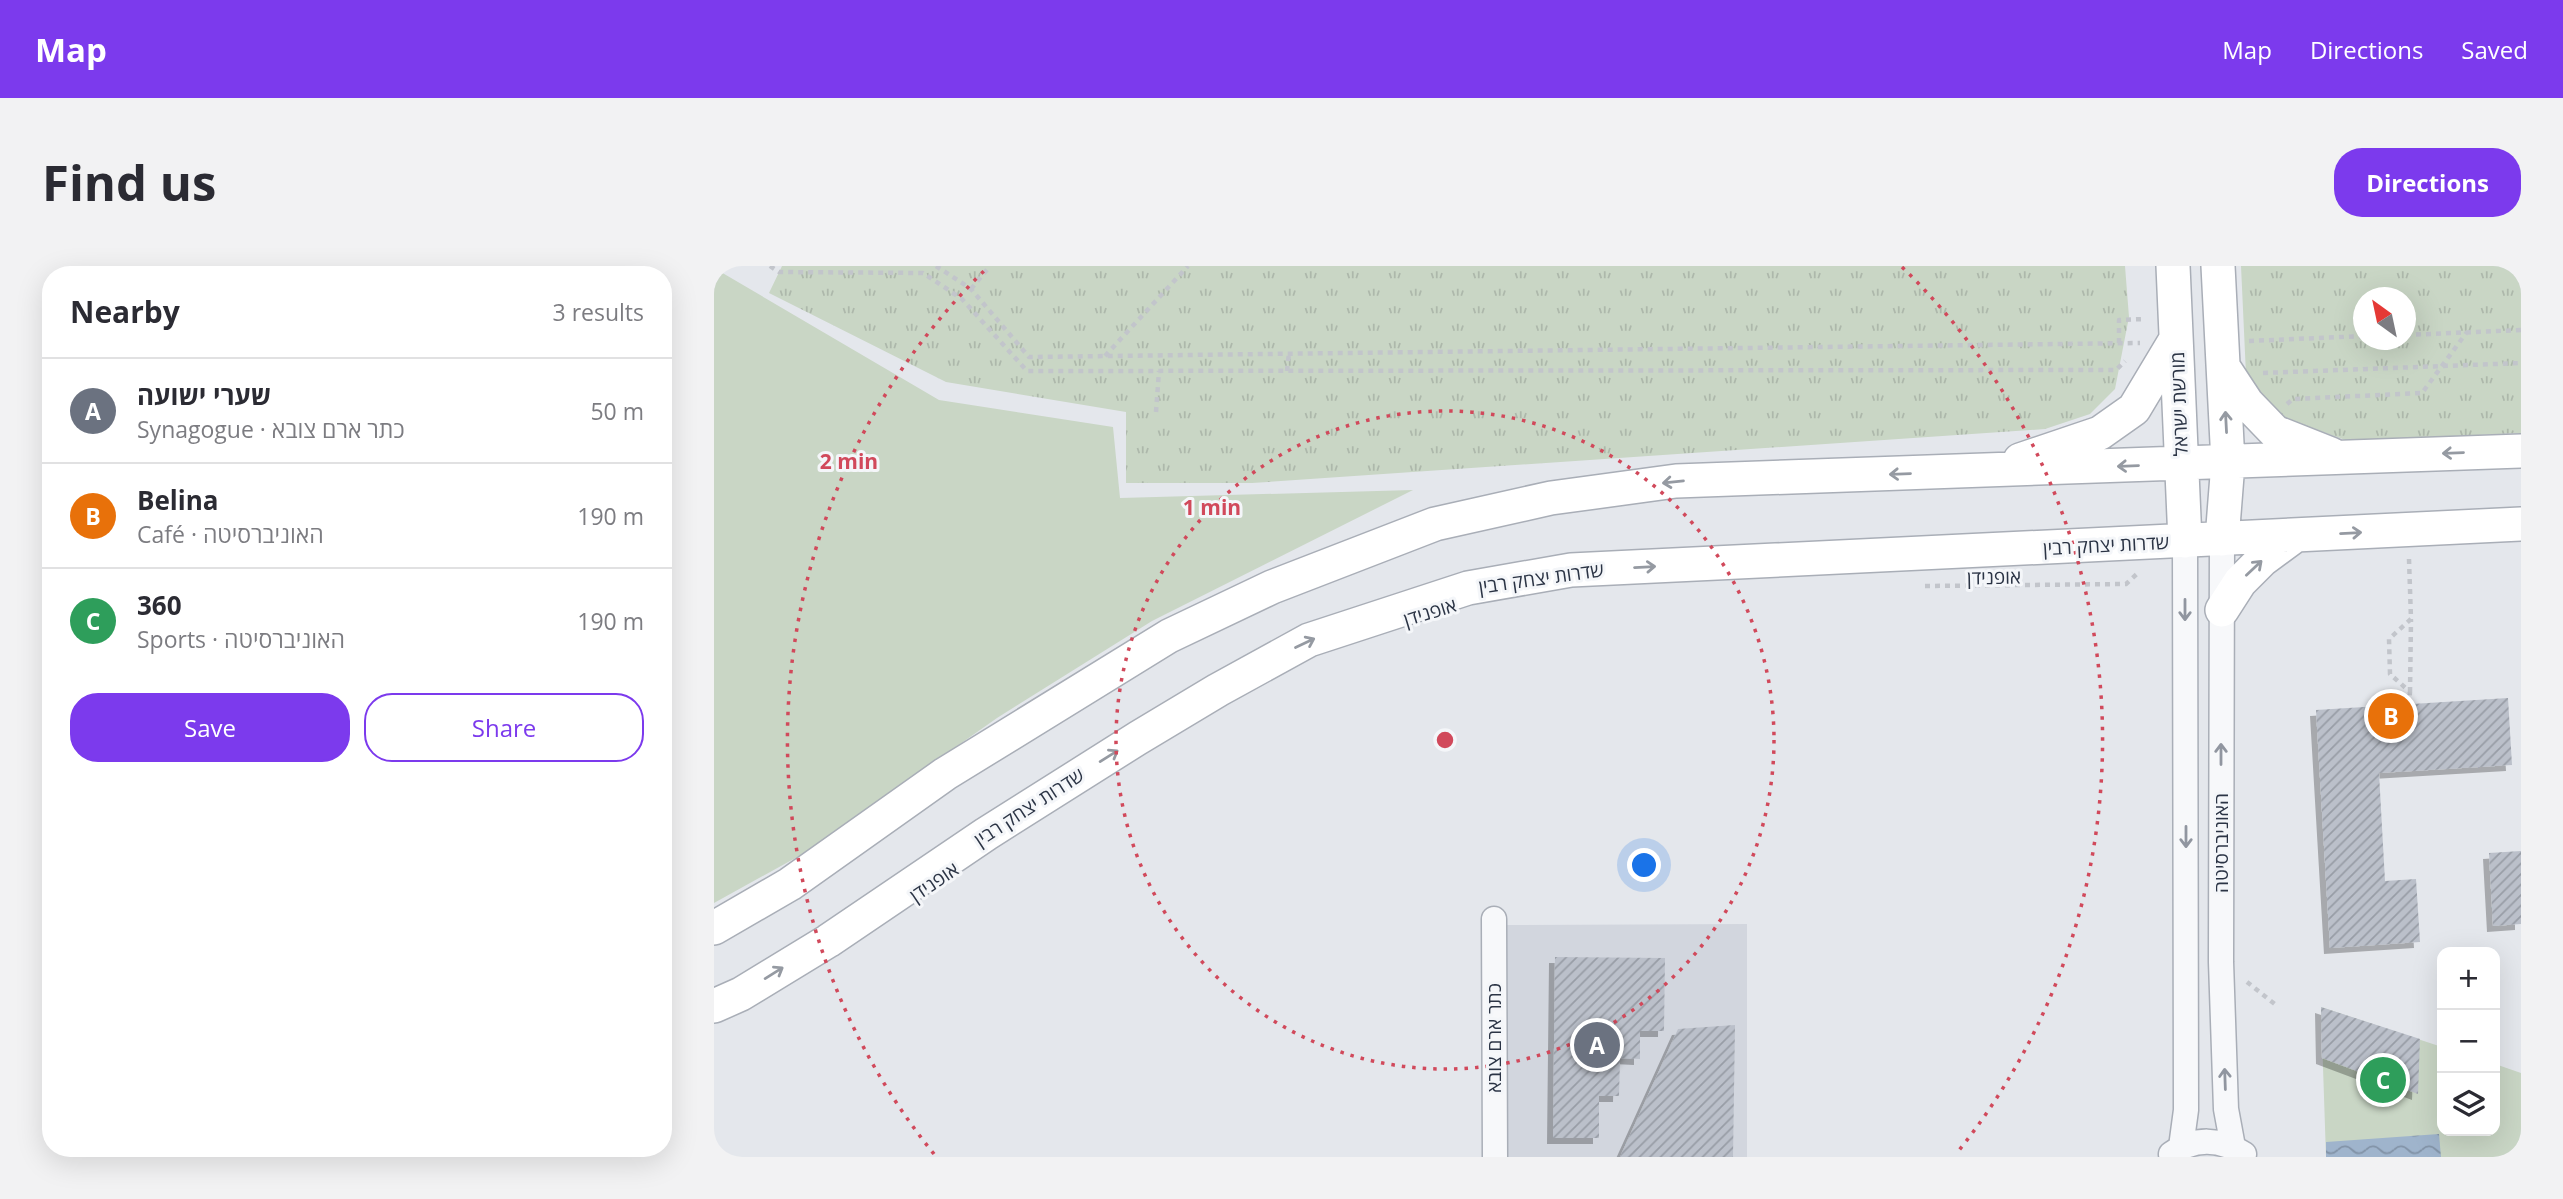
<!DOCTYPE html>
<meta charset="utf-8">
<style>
body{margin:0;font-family:"Open Sans","Noto Sans Hebrew",sans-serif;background:#f2f2f3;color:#2b2b33}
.controls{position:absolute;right:21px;bottom:21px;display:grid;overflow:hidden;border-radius:14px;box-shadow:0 7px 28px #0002}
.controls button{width:63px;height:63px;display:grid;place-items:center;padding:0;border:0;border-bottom:2px solid #e1e1e2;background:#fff;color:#2b2b33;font:35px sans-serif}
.compass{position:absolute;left:1639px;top:21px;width:63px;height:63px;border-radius:50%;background:#fff;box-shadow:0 7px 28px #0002;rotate:327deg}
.you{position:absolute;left:931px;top:600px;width:24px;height:24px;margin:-18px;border:5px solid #fff;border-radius:50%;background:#1a73e8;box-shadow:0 0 0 10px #1a73e833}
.badge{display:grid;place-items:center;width:46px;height:46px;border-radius:50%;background:#7c3aed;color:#fff;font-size:23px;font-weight:700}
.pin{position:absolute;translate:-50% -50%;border:4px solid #fff;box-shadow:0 2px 7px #0006}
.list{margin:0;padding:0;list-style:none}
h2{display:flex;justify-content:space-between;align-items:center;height:91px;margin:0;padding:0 28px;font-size:30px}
h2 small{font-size:23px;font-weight:400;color:#7c7c81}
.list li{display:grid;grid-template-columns:46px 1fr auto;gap:21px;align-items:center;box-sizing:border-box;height:105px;padding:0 28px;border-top:2px solid #e1e1e2}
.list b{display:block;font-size:26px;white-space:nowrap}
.list p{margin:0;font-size:23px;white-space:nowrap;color:#7c7c81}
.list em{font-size:23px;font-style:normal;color:#7c7c81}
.actions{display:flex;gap:14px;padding:21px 28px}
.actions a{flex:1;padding:16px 0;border:2px solid #7c3aed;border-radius:28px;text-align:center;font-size:24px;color:#7c3aed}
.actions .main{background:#7c3aed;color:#fff}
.icon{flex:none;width:38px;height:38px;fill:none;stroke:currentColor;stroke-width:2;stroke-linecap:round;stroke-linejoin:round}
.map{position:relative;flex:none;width:1807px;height:891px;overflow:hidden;border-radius:28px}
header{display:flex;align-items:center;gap:42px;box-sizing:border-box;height:98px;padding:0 35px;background:#7c3aed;color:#fff}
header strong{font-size:33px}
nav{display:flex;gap:38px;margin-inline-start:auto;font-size:24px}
.intro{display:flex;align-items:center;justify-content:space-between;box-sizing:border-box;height:168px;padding:0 42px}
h1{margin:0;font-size:49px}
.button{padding:18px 32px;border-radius:28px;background:#7c3aed;color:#fff;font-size:24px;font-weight:700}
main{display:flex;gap:42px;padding:0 42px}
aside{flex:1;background:#fff;border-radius:28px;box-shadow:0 7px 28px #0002}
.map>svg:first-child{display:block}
.built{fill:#d2d6de}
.grass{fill:#c9d6c5}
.park{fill:url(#park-tufts);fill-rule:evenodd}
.water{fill:url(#water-waves)}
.building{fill:url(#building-hatch);filter:url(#shadow)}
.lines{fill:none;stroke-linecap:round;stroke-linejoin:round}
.street-casing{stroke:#a9aeb7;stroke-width:27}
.secondary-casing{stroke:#a9aeb7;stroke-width:36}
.path{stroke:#c2c5cb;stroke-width:4.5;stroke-dasharray:5 5;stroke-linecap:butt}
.street{stroke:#f7f8fa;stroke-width:24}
.secondary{stroke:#fff;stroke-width:33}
.oneway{stroke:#959aa2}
.oneway2{stroke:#9196a0}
.ring{fill:none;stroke:#d1495b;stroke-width:3.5;stroke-dasharray:3.5 7}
.labels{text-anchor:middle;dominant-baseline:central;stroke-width:6;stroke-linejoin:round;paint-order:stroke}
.street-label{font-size:19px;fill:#2b3445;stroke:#f4f6f9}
.centre{fill:#d1495b;stroke:#f4f6f9;stroke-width:3.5}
.ring-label{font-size:21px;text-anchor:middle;font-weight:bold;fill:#d1495b;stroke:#f4f6f9;stroke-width:6;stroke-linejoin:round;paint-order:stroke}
</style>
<header>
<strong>Map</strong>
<nav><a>Map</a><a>Directions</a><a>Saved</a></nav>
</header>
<div class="intro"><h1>Find us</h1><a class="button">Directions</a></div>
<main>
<aside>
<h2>Nearby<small>3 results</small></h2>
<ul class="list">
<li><span class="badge" style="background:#6b7280">A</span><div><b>שערי ישועה</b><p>Synagogue · כתר ארם צובא</p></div><em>50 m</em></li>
<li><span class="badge" style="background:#e8710a">B</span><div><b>Belina</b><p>Café · האוניברסיטה</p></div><em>190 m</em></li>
<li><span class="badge" style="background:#2e9e5b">C</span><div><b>360</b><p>Sports · האוניברסיטה</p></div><em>190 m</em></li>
</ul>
<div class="actions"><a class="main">Save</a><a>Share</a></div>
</aside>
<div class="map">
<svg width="1807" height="891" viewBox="0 0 1807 891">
<defs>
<pattern id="park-tufts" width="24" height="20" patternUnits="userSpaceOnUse" patternTransform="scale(1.75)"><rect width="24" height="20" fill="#c9d6c5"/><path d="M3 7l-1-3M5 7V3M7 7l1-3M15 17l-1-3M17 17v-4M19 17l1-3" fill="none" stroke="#adb8ab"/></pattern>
<pattern id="water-waves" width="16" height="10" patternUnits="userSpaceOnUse" patternTransform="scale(1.75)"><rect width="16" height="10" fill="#9fb4cc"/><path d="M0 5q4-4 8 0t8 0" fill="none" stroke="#8293a7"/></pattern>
<pattern id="building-hatch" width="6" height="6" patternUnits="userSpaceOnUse" patternTransform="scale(1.75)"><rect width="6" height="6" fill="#bbc0ca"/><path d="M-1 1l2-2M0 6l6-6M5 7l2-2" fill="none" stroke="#989da6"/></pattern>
<filter id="shadow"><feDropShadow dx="-6" dy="6" stdDeviation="0" flood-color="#0004"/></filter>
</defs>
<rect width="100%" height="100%" fill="#e4e7ec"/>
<path class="built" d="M1033 658V891H793V659Z"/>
<path class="grass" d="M0 2 225 134 399 161 406 232 699 224 438 355 283 452 94 585 0 637Z
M1607 741 1728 781V865H1781V798L1807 807V891H1612Z"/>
<path class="park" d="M68 0H1411L1415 51 1401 123 1376 148 1331 163 538 217H412V146L232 116 55 27Z
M1527 0H1807V167L1634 175 1562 149 1532 109ZM1650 32H1692V74H1650Z"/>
<path class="water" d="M1725 868 1727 891H1612V876Z"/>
<path class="building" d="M1794 432 1798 499 1665 507 1671 615 1702 613 1706 676 1616 682 1602 444Z
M1807 585V658L1779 660 1775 587Z
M841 691 951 692 950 765H926V793L906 792 905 830H885V872H839Z
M1607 741 1706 773 1704 828 1608 792Z
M1021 759 1019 891H906L964 763Z"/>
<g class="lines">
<g class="street-casing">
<path id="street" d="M1508 273 1507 696 1512 843 1519 881
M780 653 781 891
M1467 881 1472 844 1471 275
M1457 888C1481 871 1506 872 1530 888"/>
</g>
<g class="secondary-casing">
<path id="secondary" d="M1459 0 1471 275
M1504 0 1514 197 1508 273
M1510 102 1533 137 1561 166 1617 188
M1306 194 1386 167 1420 143 1462 73
M1508 344 1526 316 1548 294 1582 269
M0 662 76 618 231 508 455 370 558 321 721 258 837 232 962 215 1807 185
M0 740 27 728 114 675 272 568 424 472 504 424 595 374 754 322 857 304 1807 258"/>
</g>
<path class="path" d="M56 0 65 6 209 7 248 33 313 105 1402 104 1411 95
M222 0 257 23 315 91 1426 77
M257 23 276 0
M1692 69 1807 64
M1535 75 1650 70
M1405 77V54L1432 53
M391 90 474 0
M573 105 575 87
M1549 107 1807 97
M1573 138 1579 133 1708 127 1753 66
M442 146 445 105
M1695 293 1697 353 1675 373 1676 408 1696 426 1695 438
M1211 320 1412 318 1425 306
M1696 426 1697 354
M1533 716 1562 739"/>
<use href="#street" class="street"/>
<use href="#secondary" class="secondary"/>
</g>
<defs><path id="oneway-shaft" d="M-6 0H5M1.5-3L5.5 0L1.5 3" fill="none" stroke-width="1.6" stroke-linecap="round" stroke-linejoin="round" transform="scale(1.75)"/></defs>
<g class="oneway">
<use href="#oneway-shaft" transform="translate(1512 156) rotate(-93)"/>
<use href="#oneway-shaft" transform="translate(1739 187) rotate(178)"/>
<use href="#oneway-shaft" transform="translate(1414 200) rotate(178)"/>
<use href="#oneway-shaft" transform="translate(1186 208) rotate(178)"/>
<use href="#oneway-shaft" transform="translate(959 216) rotate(174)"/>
<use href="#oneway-shaft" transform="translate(1637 267) rotate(-3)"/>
<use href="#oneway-shaft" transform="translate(931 301) rotate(-3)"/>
<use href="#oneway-shaft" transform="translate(1540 302) rotate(-43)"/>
<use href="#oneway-shaft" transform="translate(591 377) rotate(-25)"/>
<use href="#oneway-shaft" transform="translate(395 490) rotate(-32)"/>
<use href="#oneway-shaft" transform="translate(60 707) rotate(-32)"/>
</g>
<g class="oneway2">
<use href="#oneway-shaft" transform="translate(1471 344) rotate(90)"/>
<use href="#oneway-shaft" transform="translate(1507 488) rotate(-90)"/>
<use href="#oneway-shaft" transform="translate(1472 571) rotate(90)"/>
<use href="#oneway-shaft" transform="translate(1511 813) rotate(-92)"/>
</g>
<g class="ring">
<circle cx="731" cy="474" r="329"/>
<path d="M220 888A658 658 0 0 1 274 1M1188 1A658 658 0 0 1 1242 888"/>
</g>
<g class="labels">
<g class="street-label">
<text transform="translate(1465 138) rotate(-92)">מורשת ישראל</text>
<text transform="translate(1392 279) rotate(-3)">שדרות יצחק רבין</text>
<text transform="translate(1280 311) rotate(-1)">אופנידן</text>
<text transform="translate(827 312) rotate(-8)">שדרות יצחק רבין</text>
<text transform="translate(716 346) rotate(-17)">אופנידן</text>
<text transform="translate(315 541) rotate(-33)">שדרות יצחק רבין</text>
<text transform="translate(1507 577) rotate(-90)">האוניברסיטה</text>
<text transform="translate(220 616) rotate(-34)">אופנידן</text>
<text transform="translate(780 772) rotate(-90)">כתר ארם צובא</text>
</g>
</g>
<circle cx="731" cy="474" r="10" class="centre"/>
<g class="ring-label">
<text x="135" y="203">2 min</text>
<text x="498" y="249">1 min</text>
</g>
</svg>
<div class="controls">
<button>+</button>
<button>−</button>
<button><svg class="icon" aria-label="layers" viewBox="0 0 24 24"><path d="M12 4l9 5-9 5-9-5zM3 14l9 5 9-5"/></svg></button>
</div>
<svg class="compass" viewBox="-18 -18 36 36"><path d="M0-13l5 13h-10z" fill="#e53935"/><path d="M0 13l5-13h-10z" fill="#7c7c81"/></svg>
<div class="you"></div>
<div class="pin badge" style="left:883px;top:779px;background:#6b7280">A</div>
<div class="pin badge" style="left:1677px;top:450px;background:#e8710a">B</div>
<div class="pin badge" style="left:1669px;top:814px;background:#2e9e5b">C</div>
</div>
</main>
